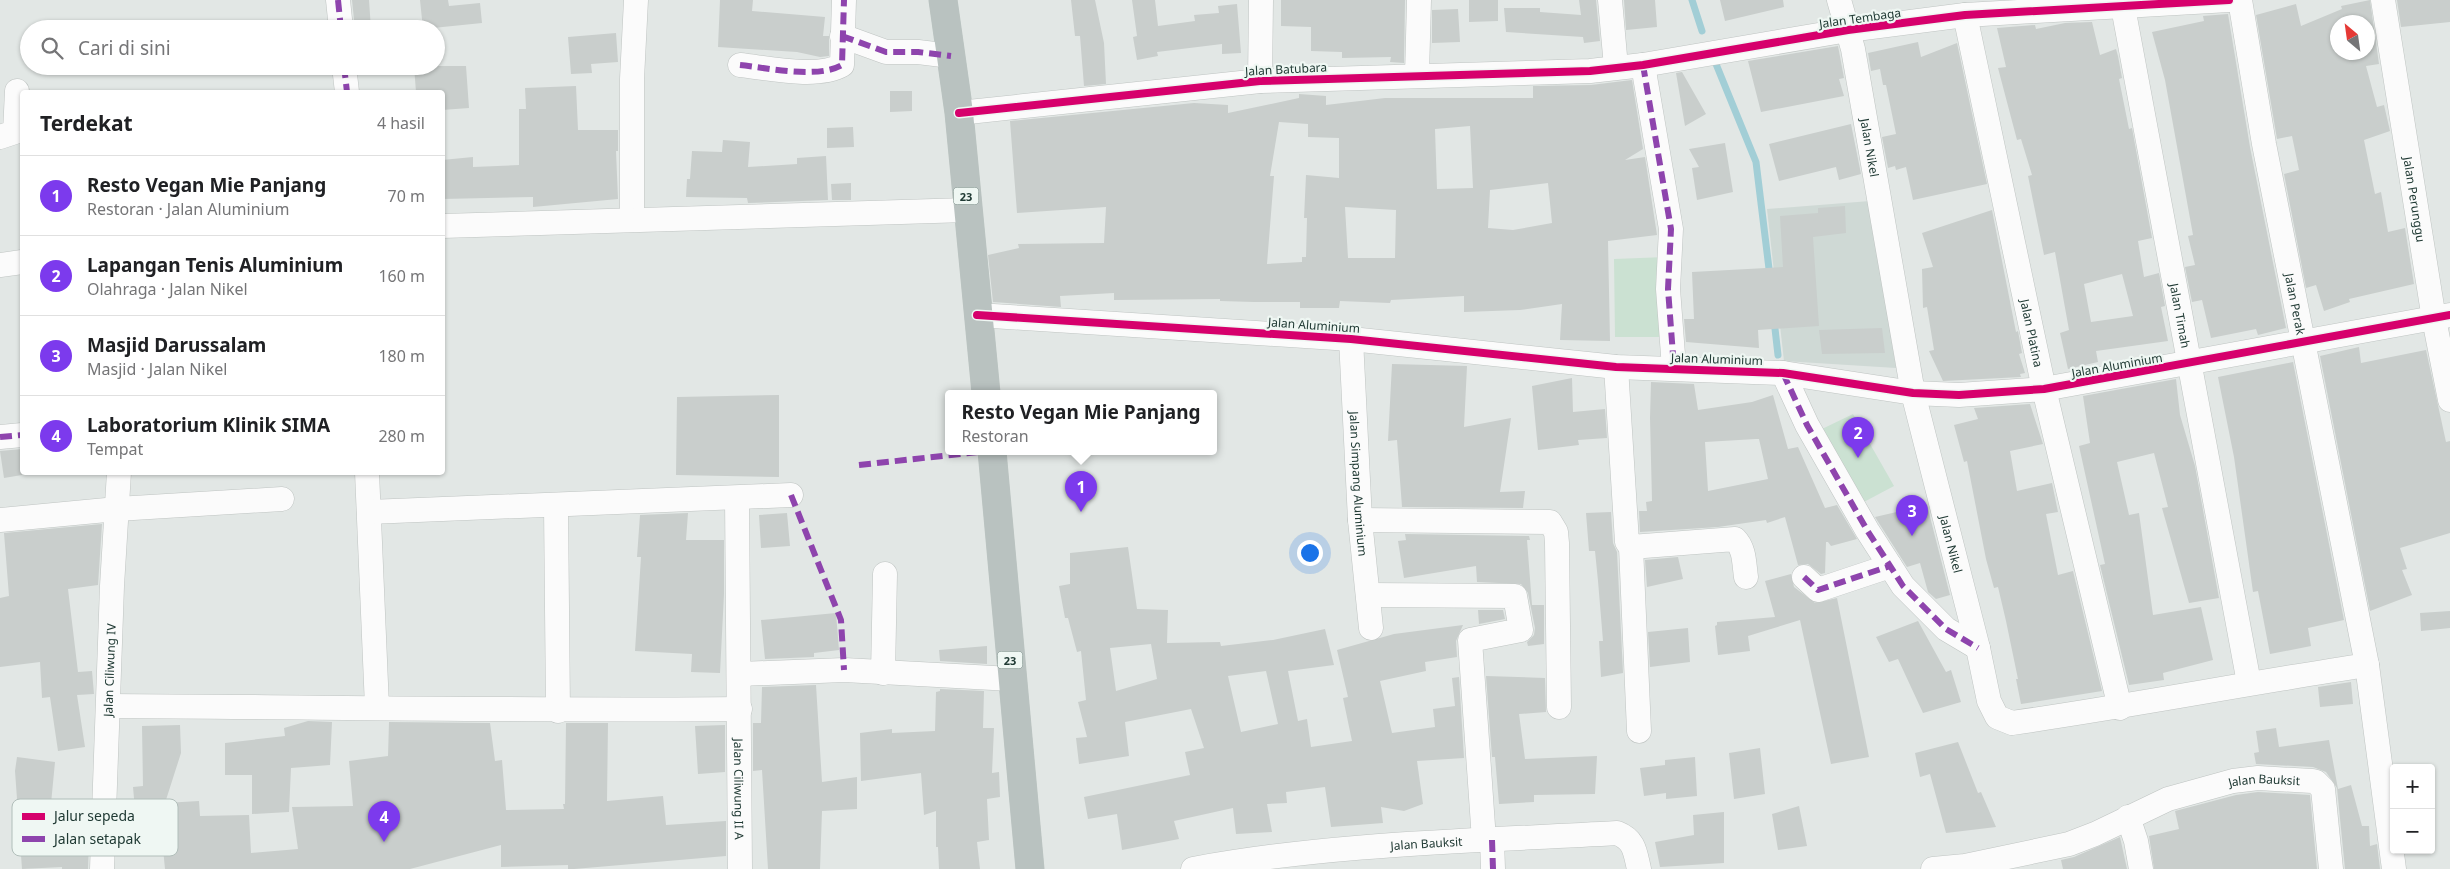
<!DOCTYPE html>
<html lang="id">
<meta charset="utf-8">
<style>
body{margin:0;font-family:"Noto Sans",sans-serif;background:#f6f6f6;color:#202124}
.controls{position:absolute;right:15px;bottom:15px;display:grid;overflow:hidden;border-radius:5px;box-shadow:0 1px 4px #0004}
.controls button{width:45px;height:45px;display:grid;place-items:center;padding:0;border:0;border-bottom:1px solid #e0e0e0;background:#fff;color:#202124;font:25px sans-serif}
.compass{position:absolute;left:2330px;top:15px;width:45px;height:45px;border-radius:50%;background:#fff;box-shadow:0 1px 4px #0004;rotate:331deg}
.you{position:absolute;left:1309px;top:552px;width:18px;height:18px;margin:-12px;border:4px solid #fff;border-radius:50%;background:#1a73e8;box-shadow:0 0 0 8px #1a73e833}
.badge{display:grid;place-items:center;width:32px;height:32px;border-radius:50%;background:#7c3aed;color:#fff;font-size:16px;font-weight:700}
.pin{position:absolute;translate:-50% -41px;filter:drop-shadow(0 1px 2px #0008)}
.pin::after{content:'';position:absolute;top:26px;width:18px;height:15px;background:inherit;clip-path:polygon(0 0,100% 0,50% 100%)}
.popup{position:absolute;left:945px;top:390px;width:272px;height:65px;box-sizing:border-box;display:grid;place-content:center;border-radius:5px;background:#fff;filter:drop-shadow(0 1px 4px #0005);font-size:16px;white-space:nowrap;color:#757577}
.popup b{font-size:19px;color:#202124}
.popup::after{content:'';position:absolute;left:50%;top:100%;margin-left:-10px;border:10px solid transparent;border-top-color:#fff}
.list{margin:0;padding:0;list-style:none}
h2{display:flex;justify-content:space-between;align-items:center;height:65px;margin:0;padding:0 20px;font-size:21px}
h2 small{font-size:16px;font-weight:400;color:#757577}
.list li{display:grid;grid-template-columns:32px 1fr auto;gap:15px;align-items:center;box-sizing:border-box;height:80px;padding:0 20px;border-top:1px solid #e0e0e0}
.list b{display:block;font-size:19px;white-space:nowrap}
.list p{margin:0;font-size:16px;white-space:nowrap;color:#757577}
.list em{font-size:16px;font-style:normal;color:#757577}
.icon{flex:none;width:28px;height:28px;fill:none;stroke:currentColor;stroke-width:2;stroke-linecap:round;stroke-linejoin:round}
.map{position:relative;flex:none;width:2450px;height:869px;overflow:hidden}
.search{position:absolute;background:#fff;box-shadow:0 1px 4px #0004;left:20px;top:20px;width:425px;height:55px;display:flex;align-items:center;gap:12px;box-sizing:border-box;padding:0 18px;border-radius:28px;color:#757577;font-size:19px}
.panel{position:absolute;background:#fff;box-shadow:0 1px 4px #0004;left:20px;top:90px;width:425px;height:385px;border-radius:5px}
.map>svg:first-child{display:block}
.built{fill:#cfd9d5}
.green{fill:#cbe1d2}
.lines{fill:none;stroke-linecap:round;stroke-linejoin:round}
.stream{stroke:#a2ced6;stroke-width:7}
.building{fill:#c9cecc;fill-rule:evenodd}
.street-casing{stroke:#bfc4c2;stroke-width:25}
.highway-casing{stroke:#bbc4c1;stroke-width:29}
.street{stroke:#fbfbfb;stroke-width:24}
.highway{stroke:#b9c2c0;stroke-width:28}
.quiet{stroke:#8e44ad;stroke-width:6;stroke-dasharray:12 6;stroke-linecap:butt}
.cycleway-casing{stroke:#eff7f3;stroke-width:11}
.cycleway{stroke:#d6006c;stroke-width:8}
.labels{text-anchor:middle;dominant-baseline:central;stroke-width:4.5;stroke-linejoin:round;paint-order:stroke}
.shield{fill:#eff7f3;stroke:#5e736d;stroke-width:1}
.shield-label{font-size:11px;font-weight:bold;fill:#203a34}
.street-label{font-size:12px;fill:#203a34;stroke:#eff7f3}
.key{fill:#eff7f3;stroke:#b1beba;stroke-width:1}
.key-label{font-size:14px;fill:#203a34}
</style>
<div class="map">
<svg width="2450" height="869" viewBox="0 0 2450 869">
<rect width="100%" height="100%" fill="#e2e7e5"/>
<path class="built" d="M1870 201 1896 368 1784 361 1767 209Z"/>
<path class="green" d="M1666 257 1662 337H1615L1614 259Z
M1853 414 1894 486 1862 503 1822 429Z"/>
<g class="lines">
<path class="stream" d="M1692 0 1702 31
M1716 64 1756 162 1770 277
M1774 320 1778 355"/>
</g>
<path class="building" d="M352 0H369L371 29H355Z
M420 0H448L449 6 480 3 482 23 423 29Z
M720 0H753L752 11 825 17 823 36H829V56L820 57 797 52 718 47Z
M1071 0H1095L1104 43 1106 84 1084 86 1080 36H1075Z
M1132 0H1155L1158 26 1195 21 1194 15 1219 13 1218 6 1237 4 1241 53 1222 54V44L1157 52 1158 56 1137 60 1133 37 1137 36Z
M1281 0H1405L1404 63 1390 62 1391 57 1342 58V52L1311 51V27L1281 26Z
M1469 0H1498V21L1469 22Z
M1579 0H1596L1600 41 1584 43 1583 37 1506 32 1504 8H1540V12L1581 15Z
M1624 0H1655L1657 27 1626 30Z
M1720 0H1783L1784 7 1725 21Z
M2370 0 2379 64 2366 66 2377 107 2384 105 2390 131 2364 140 2375 194 2381 192 2388 232 2405 228 2414 284 2349 299 2350 302 2324 311 2316 285 2306 288 2284 174 2299 170 2292 136 2277 139 2256 15 2296 4 2301 26 2342 9 2341 6ZM2338 22H2368V52H2338Z
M2397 0H2450V22L2401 27Z
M1458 9 1460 42 1432 43V10Z
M2228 14 2250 147 2286 328 2258 335 2256 329 2211 338 2202 300 2192 302 2185 267 2195 265 2188 236 2193 235 2165 80 2152 32 2204 21 2203 16Z
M2092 22 2100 55 2116 49 2118 56 2122 78 2119 79 2129 129 2132 128 2152 238 2138 241 2144 277 2159 273 2165 306 2161 307 2168 341 2096 351 2098 362 2068 369 2060 333 2069 330 2055 252 2044 255 2028 176 2032 175 2021 139 2017 140 1998 68 2006 67 1997 28 2035 25 2036 29 2065 23ZM2122 274 2133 316 2091 322 2084 284Z
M616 33 618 62 591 64 592 73 571 74 568 37Z
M1918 42 1921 57 1957 43 1987 184 1913 200 1906 167 1896 170 1895 166 1888 168 1882 137 1896 134 1886 85H1883L1880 69 1871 71 1868 53Z
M1838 46 1844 78 1839 79 1844 96 1761 112 1748 61Z
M414 66H466L469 108 442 110V92H416Z
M1682 72 1706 114 1685 126 1676 73Z
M1632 80 1643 149 1625 160 1645 157 1657 235 1608 241 1610 341 1560 340 1562 304 1520 310 1464 312V296L1391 300 1390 303 1340 301 1339 308H1300V302H1254L1220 301V299L1114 300V293L1060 296 1061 307 993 302 988 255 1019 248 1018 244 1104 243 1106 207 1017 213 1010 121 1194 103 1228 105V113L1299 98V94L1326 96V105L1385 98H1533V86L1591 85ZM1279 122 1308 124V137L1339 138V178L1306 175 1304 218H1307L1306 257H1302V262L1267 264 1274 176H1270ZM1470 126 1473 188 1437 189 1435 129ZM1548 183 1552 223 1513 230 1488 228 1490 190ZM1345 207 1396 210 1395 258H1348Z
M576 86 578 130H618V151H616L618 199 533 207V197L442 199V160L473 157V167L519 165V109H526L525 88Z
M890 91H912V111L890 112Z
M1851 124 1861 174 1839 180 1836 167 1779 181 1769 144Z
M853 127 854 147 827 148V128Z
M723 140 750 142 748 167 797 164V158L826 156 828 200 748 203 747 198 686 197 687 179H690L692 151 722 152Z
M1725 143 1733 192 1697 200 1692 168 1699 167 1689 149Z
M851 183V200H832L831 184Z
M1845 206 1846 233 1813 237 1819 326 1758 330 1759 348 1686 342 1684 319H1694L1692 272 1783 267 1780 216 1818 213V208Z
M1992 210 2016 332 2018 331 2022 353 2019 354 2025 373 2020 374 2021 377 1943 381 1929 351 1934 350 1927 307 1923 308 1922 269 1933 267 1922 233Z
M1882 328 1885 353 1822 354 1819 330Z
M2359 347 2361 363 2426 350 2446 442 2450 441V533L2400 548 2407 569 2402 570 2412 595 2370 611 2320 356Z
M2293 362 2344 620 2308 628 2311 646 2270 654 2258 591 2253 592 2234 457 2218 377Z
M1392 364 1467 366 1464 427 1511 418 1500 492 1525 491 1523 508 1402 507 1397 440 1388 441Z
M1572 378 1573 412 1605 409 1607 438 1578 440 1579 445 1538 450 1532 386Z
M2176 379 2180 415 2195 466 2219 598 2189 603 2162 508 2168 507 2154 453 2117 462 2129 515 2139 513 2153 615 2201 607 2213 660 2163 673 2164 680 2129 685 2100 565 2105 564 2079 446 2090 443 2083 396Z
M1651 382 1694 384 1698 410 1752 402 1773 395 1788 449 1798 447 1825 508 1837 505 1857 539 1831 546 1828 542H1826L1825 573 1821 574 1808 564 1798 565 1785 517 1767 523 1766 520 1718 527 1640 532 1639 511H1647L1646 502 1652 501 1650 418ZM1756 439H1759L1768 479 1708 491 1705 442Z
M779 395V477L676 475 677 397Z
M2030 404 2043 444 2010 451 2017 491 2052 483 2058 512 2046 514 2058 575 2073 571 2102 691 2021 704 2016 679H2018L2006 621 1998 587 1994 588 1986 559 1967 461 1964 462 1954 425 1978 419 1974 408Z
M22 449V475L4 478 0 451Z
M1927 505 1950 595 1936 599 1928 592 1920 563 1907 567 1875 517Z
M1611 512 1613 543 1617 552 1623 673 1601 677 1599 641H1603L1598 581 1595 551H1589L1586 513Z
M688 513 686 540H724V594L720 673 691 672 692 654 635 651 641 557H637L640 515Z
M787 513 790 546 761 548 759 515Z
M102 524 98 585 68 589 78 672 92 671 94 694 77 695 85 747 58 751 50 697 42 698 40 662 0 667V598L9 596 4 533Z
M1405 534 1529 536 1530 540H1527L1532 605H1544V644L1528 646 1527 642 1534 635 1535 628 1528 593 1521 584 1477 582 1476 566 1404 578 1398 541 1406 540Z
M1128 547 1137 609 1168 610 1167 643 1220 642 1221 646 1273 640 1325 629 1334 665 1288 671 1298 721 1307 719 1311 747 1352 741 1343 698 1348 697 1337 650 1394 634 1463 625 1456 641 1457 657 1425 662 1426 671 1380 681 1392 733 1435 727 1433 709 1455 706 1452 678 1459 677 1464 758 1417 761 1423 804 1404 811 1381 807 1383 823 1331 827 1325 787 1286 792 1287 803 1267 804 1272 832 1236 834 1233 808 1174 821 1179 839 1122 850 1117 814 1088 819 1084 797 1190 775 1185 752 1204 748 1191 709 1125 722 1129 756 1079 764 1076 738 1087 737 1078 702 1086 700 1081 651 1077 652 1068 618H1065L1059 586 1070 584V553ZM1151 644 1157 679 1116 691 1110 648ZM1266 671 1278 724 1241 732 1228 676Z
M1678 557 1683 579 1647 587 1645 560Z
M1791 574 1794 587 1815 603 1837 598 1869 757 1831 764 1800 620 1748 636 1750 651 1718 655 1715 626 1717 625V622L1775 617 1765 581Z
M1478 610H1503L1505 619 1479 624Z
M2450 611V628L2421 631 2420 613Z
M836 613 839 650 814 653V657L765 659 761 620Z
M1918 621 1946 672 1951 670 1961 702 1923 713 1898 659 1889 662 1876 637Z
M1688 628 1690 662 1650 667 1648 632Z
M987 646V664L940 661 939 650Z
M1486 676 1545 678 1546 712 1519 714 1525 759 1597 756 1595 794 1534 795V802L1499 804 1495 757H1492Z
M2351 682 2353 704 2320 707 2318 687Z
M816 685 822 782 857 777V809L822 811 820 869H768L762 770 753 771V723H761L762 687Z
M940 689 984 691 983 728H994L992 773 999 772 1000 797 987 799 989 840 977 842 980 869H939L938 847H936V811L924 815 921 773 861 781 860 733 892 729V733L935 731 936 692 940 691Z
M308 721 332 722 330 765 291 768 289 812 252 814V775H225V743L285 736 284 728Z
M389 722 490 723 495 761 502 760 506 810 564 809 563 804H565L566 723H608L607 801 663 796 666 825 726 821V856L574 869H568V865L501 867V845L410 869H165L160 817 136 821 133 787 143 786 142 726 180 725 181 753 165 803 199 801 200 816 249 815 251 853 298 849 292 807 353 806 349 761 388 756Z
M725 725V772L698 774 695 726Z
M2276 728 2279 747 2329 740 2338 789 2351 785 2362 826H2369L2370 846 2377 844 2380 869H2345L2337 788 2326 772 2313 767 2256 764 2254 753 2259 752 2256 731Z
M1958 742 1978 793 1981 792 1996 827 1946 833 1930 774 1920 777 1915 753Z
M1760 748 1765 794 1734 799 1729 753Z
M17 757 55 762 50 814H90L88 869H62V867L22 869 15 771Z
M1695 757 1697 796 1666 799V793L1644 796 1640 768 1665 765V760Z
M2258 792 2310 795 2317 869H2154L2149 836 2179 829 2175 811 2236 795Z
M1799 806 1807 846 1778 850 1772 814Z
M1724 812V863L1660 867 1655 842 1694 835 1693 815Z
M2120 837 2127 869H2063L2061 860 2074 857Z"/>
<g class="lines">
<g class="street-casing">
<g id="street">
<path d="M338 0 341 29"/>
<path d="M1610 0 1616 67"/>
<path id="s1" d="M1839 0 1853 49 1913 393 1978 648 1989 701 1997 717 2012 723C2131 706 2248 683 2367 665"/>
<path id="s2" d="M2240 0 2264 144 2367 665 2394 869"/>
<path id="s3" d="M2383 0 2434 319 2450 400"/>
<path id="s4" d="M2123 7 2249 683"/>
<path id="s5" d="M1965 15 2044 389 2120 708"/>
<path d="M842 36 886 52H918L951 56"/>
<path d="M740 65C768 68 818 79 842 65L844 0"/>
<path d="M1643 65 1671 229 1668 289 1674 368"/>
<path d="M344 66 347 92"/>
<path d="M1417 75 1419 0"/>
<path d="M1260 81 1261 0"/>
<path d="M959 113 1260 81 1590 71 1643 65 1848 30 1965 15 2229 0"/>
<path d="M0 137 15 132 17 91"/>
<path d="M632 219V79L636 0"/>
<path d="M442 226 967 210"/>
<path d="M0 265 22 262"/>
<path d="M977 315 1351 339 1616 367 1783 373 1913 393 1959 395 2044 389 2450 315"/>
<path id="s6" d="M1351 339 1360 520 1371 628"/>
<path d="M1616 367 1627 542 1631 547 1735 539C1745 549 1744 564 1746 577"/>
<path d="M1783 373 1807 425 1867 530 1903 586 1946 629 1978 648"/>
<path d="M0 437 22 435"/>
<path d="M367 472 377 707"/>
<path id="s7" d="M737 498 740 869"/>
<path d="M556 506 558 711"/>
<path d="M369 512 791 495"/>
<path d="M0 520 117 509 282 499"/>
<path d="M1360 520 1550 522 1556 532 1557 543 1559 707"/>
<path d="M1631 547 1639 731"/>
<path d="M1804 577 1818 590 1890 566"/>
<path d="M1368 595 1515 596 1521 630 1470 640 1484 840"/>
<path d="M883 673 885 574"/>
<path d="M740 674 844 670 1012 679"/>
<path d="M109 706C319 707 530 711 740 709"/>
<path d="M2128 817 2136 841 2141 869"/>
<path d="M1492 840 1493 869"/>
<path id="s8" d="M102 869 112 586 119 472"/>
<path id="s9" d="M1193 869C1332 843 1476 841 1617 833 1635 840 1635 852 1639 869"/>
<path id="s10" d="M1933 869 1965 866 2069 844 2095 834 2168 799 2233 781 2258 778 2312 781 2316 782 2323 789 2331 869"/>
</g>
</g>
<g class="highway-casing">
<path id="highway" d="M943 0 959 113 986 393
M992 451 1030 869"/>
</g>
<use href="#street" class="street"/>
<use href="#highway" class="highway"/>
<path class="quiet" d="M338 0 341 29
M842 36 886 52H918L951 56
M740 65C768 68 818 79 842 65L844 0
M1643 65 1671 229 1668 289 1674 368
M344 66 347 92
M1783 373 1807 425 1867 530 1903 586 1946 629 1978 648
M0 437 22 435
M859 465 988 451
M791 495 841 620 844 670
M1804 577 1818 590 1890 566
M1492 840 1493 869"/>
<g class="cycleway-casing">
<path id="cycleway" d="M959 113 1260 81 1590 71 1643 65 1848 30 1965 15 2229 0
M977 315 1351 339 1616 367 1783 373 1913 393 1959 395 2044 389 2450 315"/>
</g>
<use href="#cycleway" class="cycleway"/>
</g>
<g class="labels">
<g class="shield">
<rect x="953.5" y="187.5" width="25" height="17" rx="4"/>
<rect x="997.5" y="651.5" width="25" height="17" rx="4"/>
</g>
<g class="shield-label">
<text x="966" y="196">23</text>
<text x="1010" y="660">23</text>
</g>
<g class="street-label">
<text transform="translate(1860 18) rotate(-8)">Jalan Tembaga</text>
<text transform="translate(1286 69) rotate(-3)">Jalan Batubara</text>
<text stroke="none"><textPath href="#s1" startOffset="151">Jalan Nikel</textPath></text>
<text stroke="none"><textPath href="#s3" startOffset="202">Jalan Perunggu</textPath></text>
<text stroke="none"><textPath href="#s2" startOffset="309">Jalan Perak</textPath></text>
<text stroke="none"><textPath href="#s4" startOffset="314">Jalan Timah</textPath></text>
<text transform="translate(1314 325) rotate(4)">Jalan Aluminium</text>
<text stroke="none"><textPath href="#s5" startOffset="325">Jalan Platina</textPath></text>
<text transform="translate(1717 359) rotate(2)">Jalan Aluminium</text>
<text transform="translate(2117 365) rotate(-10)">Jalan Aluminium</text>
<text stroke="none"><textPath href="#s6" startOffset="145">Jalan Simpang Aluminium</textPath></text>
<text stroke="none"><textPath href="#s1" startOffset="556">Jalan Nikel</textPath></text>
<text stroke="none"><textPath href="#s8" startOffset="199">Jalan Ciliwung IV</textPath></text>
<text stroke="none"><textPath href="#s10" startOffset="346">Jalan Bauksit</textPath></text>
<text stroke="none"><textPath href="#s7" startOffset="291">Jalan Ciliwung II A</textPath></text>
<text stroke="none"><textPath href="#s9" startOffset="235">Jalan Bauksit</textPath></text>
</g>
</g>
<rect x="12" y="799" width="166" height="57" rx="8" class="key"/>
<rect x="22" y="813" width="23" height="7" fill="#d6006c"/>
<rect x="22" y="836" width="23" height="6" fill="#8e44ad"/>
<g class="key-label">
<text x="54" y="821">Jalur sepeda</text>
<text x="54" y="844">Jalan setapak</text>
</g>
</svg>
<div class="controls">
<button>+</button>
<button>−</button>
</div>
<svg class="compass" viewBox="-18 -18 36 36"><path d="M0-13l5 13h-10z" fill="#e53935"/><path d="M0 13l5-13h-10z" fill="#757577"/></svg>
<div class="you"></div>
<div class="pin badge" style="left:1081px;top:512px">1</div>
<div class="popup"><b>Resto Vegan Mie Panjang</b>Restoran</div>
<div class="pin badge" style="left:1858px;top:458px">2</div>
<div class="pin badge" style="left:1912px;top:536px">3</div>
<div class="pin badge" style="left:384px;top:842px">4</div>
<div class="search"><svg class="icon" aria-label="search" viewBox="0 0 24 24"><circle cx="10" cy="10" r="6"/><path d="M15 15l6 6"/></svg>Cari di sini</div>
<section class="panel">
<h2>Terdekat<small>4 hasil</small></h2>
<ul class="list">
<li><span class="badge">1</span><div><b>Resto Vegan Mie Panjang</b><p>Restoran · Jalan Aluminium</p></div><em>70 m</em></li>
<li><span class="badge">2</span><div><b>Lapangan Tenis Aluminium</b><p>Olahraga · Jalan Nikel</p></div><em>160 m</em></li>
<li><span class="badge">3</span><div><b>Masjid Darussalam</b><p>Masjid · Jalan Nikel</p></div><em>180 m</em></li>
<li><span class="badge">4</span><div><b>Laboratorium Klinik SIMA</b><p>Tempat</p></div><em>280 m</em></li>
</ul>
</section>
</div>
